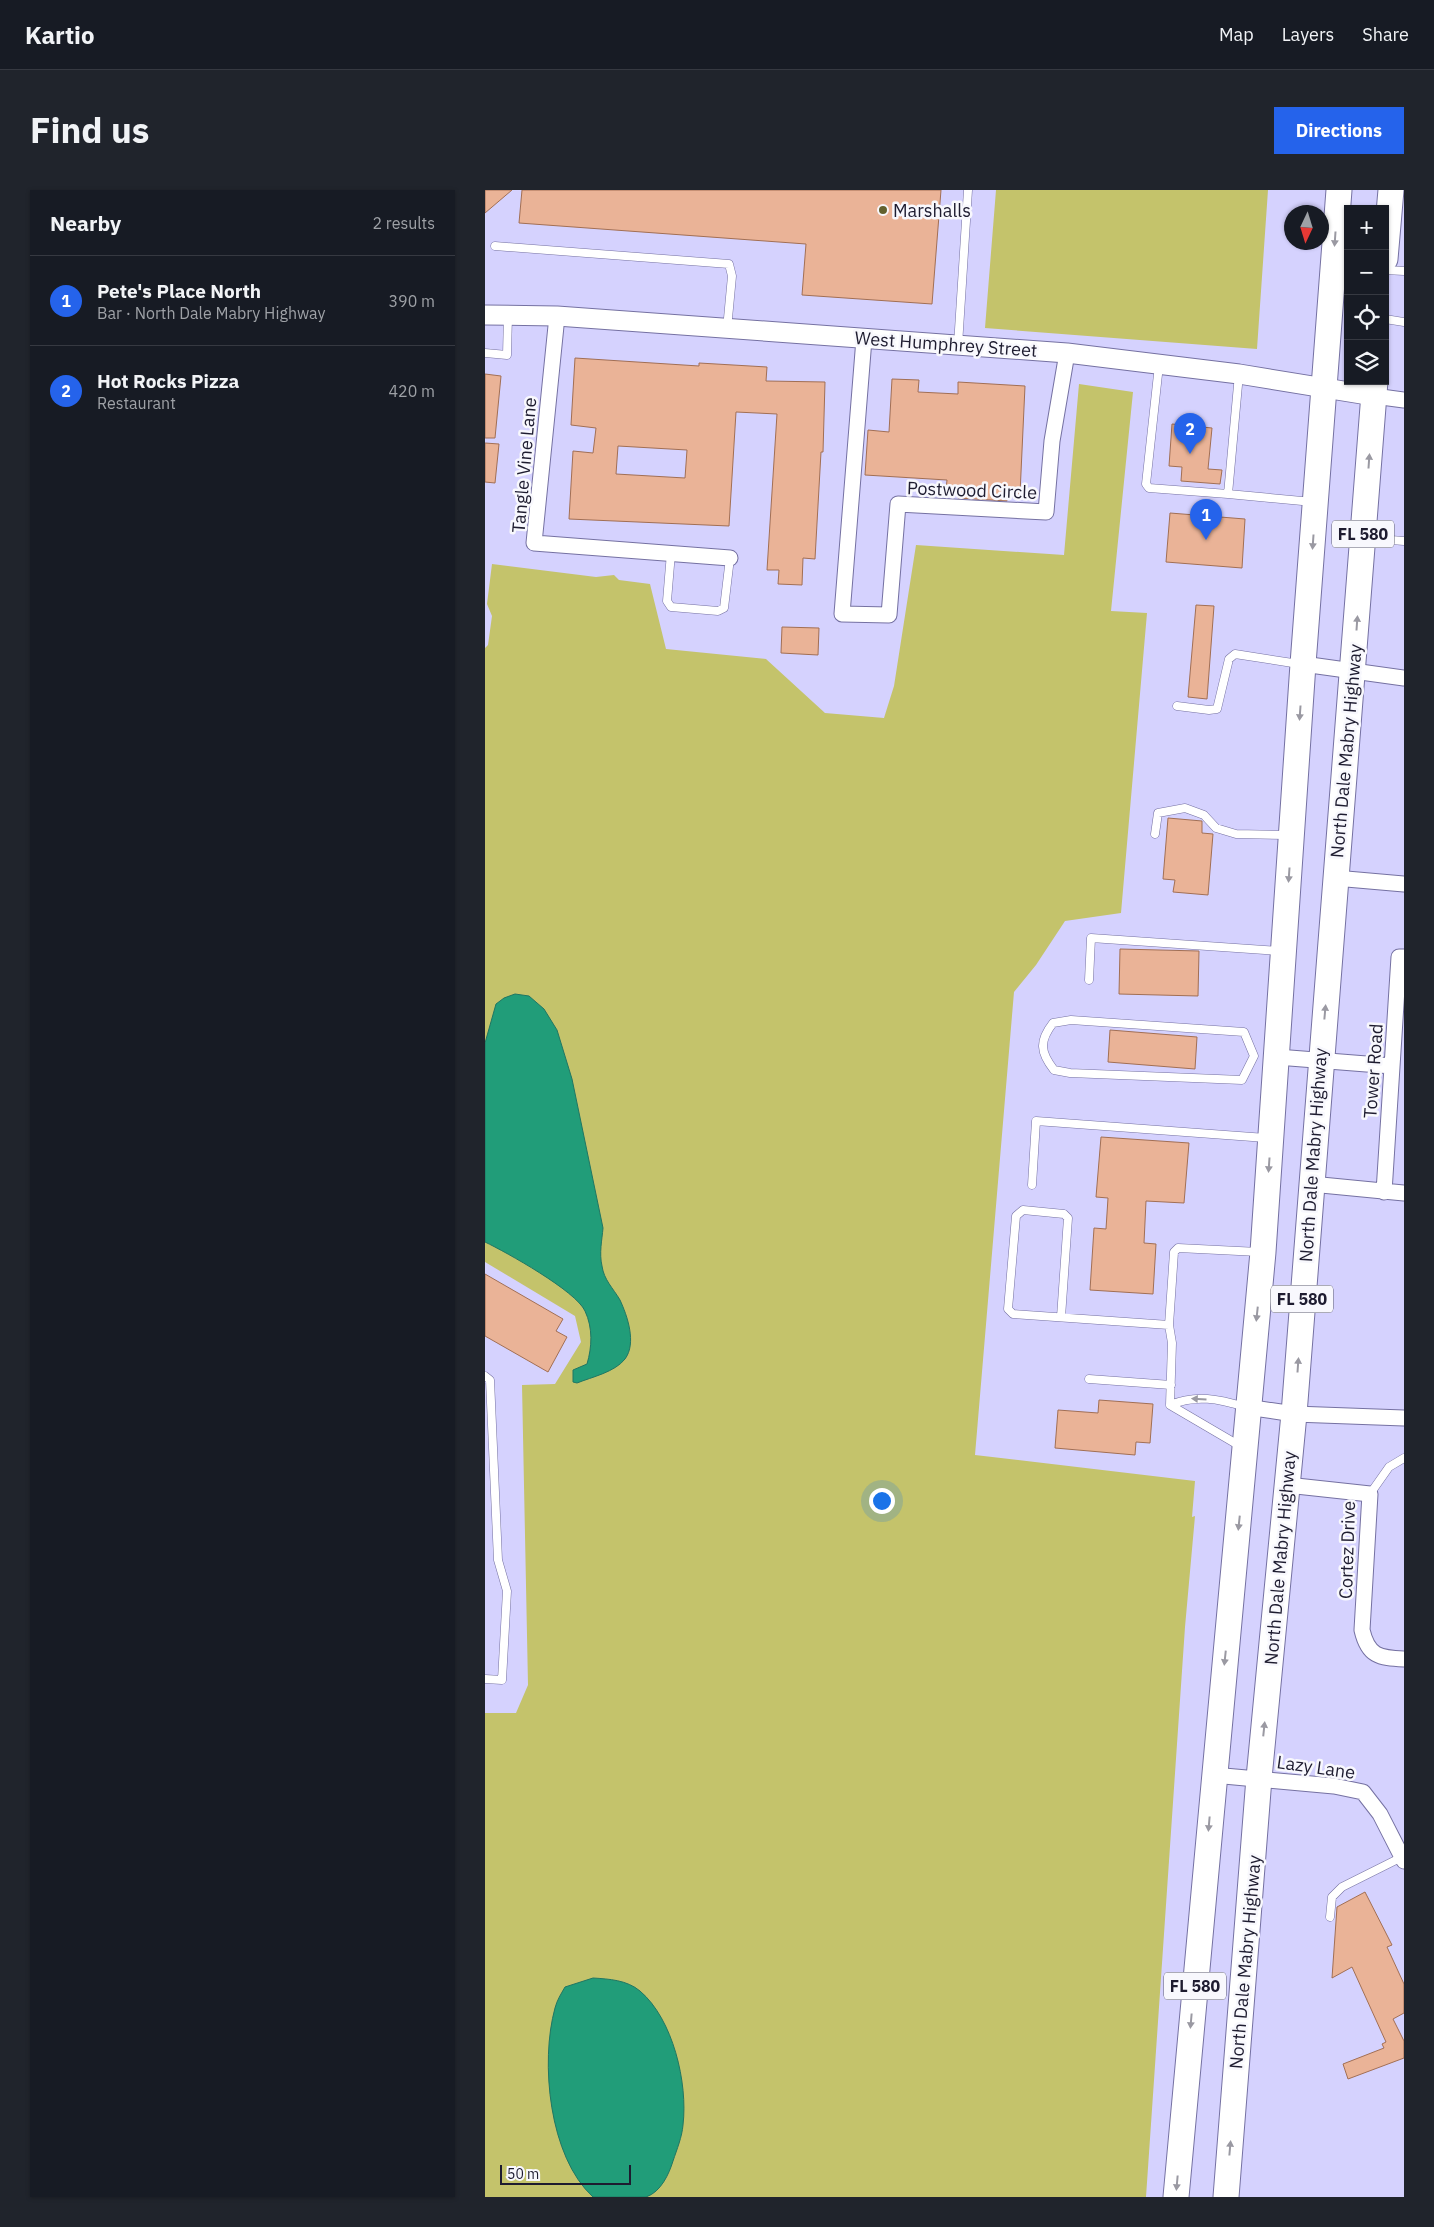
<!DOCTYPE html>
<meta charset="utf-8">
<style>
body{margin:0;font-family:"IBM Plex Sans",sans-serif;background:#20242c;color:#f1f3f6}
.controls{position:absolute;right:15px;top:15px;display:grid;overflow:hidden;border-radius:0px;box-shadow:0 1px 4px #0004}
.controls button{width:45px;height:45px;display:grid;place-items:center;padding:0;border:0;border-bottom:1px solid #363941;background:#171b24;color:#f1f3f6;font:25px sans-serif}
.compass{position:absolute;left:799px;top:15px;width:45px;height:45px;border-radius:50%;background:#171b24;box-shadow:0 1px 4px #0004;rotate:184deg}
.scale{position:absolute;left:15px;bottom:12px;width:131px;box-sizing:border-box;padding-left:5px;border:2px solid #1e1c30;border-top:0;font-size:14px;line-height:18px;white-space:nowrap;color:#1e1c30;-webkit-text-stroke:4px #f8f8fd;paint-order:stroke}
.you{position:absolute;left:396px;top:1310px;width:18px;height:18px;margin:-12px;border:4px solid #fff;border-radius:50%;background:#1a73e8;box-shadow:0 0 0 8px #1a73e833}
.badge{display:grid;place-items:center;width:32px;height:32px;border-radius:50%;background:#2563eb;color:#fff;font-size:16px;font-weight:700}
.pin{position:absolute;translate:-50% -41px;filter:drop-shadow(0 1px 2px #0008)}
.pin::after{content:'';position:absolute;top:26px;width:18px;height:15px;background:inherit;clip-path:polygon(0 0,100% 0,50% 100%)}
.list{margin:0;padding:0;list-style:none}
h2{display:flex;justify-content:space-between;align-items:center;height:65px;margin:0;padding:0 20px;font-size:21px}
h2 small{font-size:16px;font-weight:400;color:#9ea1a6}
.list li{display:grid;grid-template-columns:32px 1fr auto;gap:15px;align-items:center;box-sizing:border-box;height:90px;padding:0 20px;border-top:1px solid #363941}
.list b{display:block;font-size:19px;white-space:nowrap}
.list p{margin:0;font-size:16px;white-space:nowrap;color:#9ea1a6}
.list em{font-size:16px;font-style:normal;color:#9ea1a6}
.icon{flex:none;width:28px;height:28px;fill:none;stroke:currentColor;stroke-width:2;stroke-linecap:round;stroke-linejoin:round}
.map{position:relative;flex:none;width:919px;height:2007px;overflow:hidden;border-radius:0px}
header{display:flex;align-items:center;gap:30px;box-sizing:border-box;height:70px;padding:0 25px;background:#171b24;border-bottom:1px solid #363941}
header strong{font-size:24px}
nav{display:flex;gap:28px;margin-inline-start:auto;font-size:18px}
.intro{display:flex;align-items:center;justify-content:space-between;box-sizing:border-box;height:120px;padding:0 30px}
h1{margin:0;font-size:35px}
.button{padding:12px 22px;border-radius:0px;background:#2563eb;color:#fff;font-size:18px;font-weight:700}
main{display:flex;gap:30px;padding:0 30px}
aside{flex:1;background:#171b24;border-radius:0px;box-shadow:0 1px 4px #0004}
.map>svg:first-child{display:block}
.green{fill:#c4c36b}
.water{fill:#219d79;stroke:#207663}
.building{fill:#eab397;stroke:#a26f54;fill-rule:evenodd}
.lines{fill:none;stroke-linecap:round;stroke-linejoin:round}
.service-casing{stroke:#7571a2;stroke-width:9}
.minor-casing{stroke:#7571a2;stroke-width:17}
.tertiary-casing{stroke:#7571a2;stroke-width:21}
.primary-casing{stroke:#7571a2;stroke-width:27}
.service{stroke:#fff;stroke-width:8}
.minor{stroke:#fff;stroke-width:15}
.tertiary{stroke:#fff;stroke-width:19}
.primary{stroke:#fff;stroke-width:25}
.oneway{fill:#9a99a2}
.poi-dot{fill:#62612e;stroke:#f8f8fd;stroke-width:2}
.labels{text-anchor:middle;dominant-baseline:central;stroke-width:5;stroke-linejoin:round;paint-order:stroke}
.shield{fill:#f8f8fd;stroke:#5f5e6e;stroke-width:1}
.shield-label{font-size:16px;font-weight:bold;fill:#1e1c30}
.poi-label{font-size:18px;fill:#1e1c30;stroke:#f8f8fd;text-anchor:start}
.street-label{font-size:18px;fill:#1e1c30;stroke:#f8f8fd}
</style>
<header>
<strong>Kartio</strong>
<nav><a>Map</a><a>Layers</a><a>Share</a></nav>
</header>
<div class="intro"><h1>Find us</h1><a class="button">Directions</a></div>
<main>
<aside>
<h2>Nearby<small>2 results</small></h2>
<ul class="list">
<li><span class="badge">1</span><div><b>Pete's Place North</b><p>Bar · North Dale Mabry Highway</p></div><em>390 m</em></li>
<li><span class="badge">2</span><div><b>Hot Rocks Pizza</b><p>Restaurant</p></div><em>420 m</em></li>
</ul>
</aside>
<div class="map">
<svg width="919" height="2007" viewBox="0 0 919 2007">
<rect width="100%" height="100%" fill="#d5d2fe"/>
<path class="green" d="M511 0H783L772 159 500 138Z
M594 194 648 202 626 421 662 423 636 723 580 731 551 775 529 802 490 1265 710 1291 707 1327 710 1326 700 1437 661 2007H0V1523H31L43 1495 37 1195 70 1194 96 1152 90 1126 0 1072V458L3 455 7 426 2 414 7 374 111 387 129 385 134 390 165 394 181 459 281 469 340 523 399 528 409 496 431 355 579 365Z"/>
<path class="water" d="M30 804 44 806 59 819 72 840 87 889 118 1038C117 1050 114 1063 117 1076 119 1090 128 1098 135 1110 142 1125 152 1153 140 1169 130 1182 107 1187 92 1193L88 1192V1180L102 1174C107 1157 108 1138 100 1121 91 1101 21 1062 0 1052V853L11 814 19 808Z
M108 1788C124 1789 142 1790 155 1801 188 1829 203 1893 198 1935 197 1947 192 1959 188 1971 184 1984 176 2002 161 2007 149 2007 122 2007 108 2007 64 1967 55 1872 70 1818 72 1810 76 1804 80 1797Z"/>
<path class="building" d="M0 0H27L0 23Z
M37 0H456L447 114 317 105 321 54 34 33Z
M90 168 214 176V173L282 177 281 191 340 192 338 262H336L330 369 318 368 317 395 293 394 294 380H282L292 224 251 222 244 336 84 329 88 261 108 263 111 238 86 235ZM133 256 202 260 200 288 131 284Z
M0 184 16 186 10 248H0Z
M407 189 434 190 433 202 473 204V192L540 196 535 304H522V311L473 308 474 301 461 300 462 290 380 285 383 240 404 242Z
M687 234 727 238 723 279 737 280 735 294 696 291 697 277 684 276Z
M0 253 14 254 10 293 0 292Z
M685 323 760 329 757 378 681 372Z
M711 415 729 416 722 509 703 507Z
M297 437 334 438 333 465 296 463Z
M683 628 717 631V643L728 644 723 705 688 702 690 690 678 689Z
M635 759 714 761 713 806 634 804Z
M625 840 712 847 710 879 623 872Z
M616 947 704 953 699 1013 661 1011 659 1053 671 1054 668 1104 605 1100 609 1038 621 1039 623 1008 611 1007Z
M0 1084 78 1129 71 1141 82 1147 63 1182 0 1146Z
M614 1210 668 1214 665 1253 651 1252 650 1265 570 1258 573 1220 613 1223Z
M880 1702 907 1755 902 1757 919 1794V1823L908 1829 919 1851V1868L863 1889 858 1874 899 1858 897 1854 901 1852 867 1777 847 1788 852 1717Z"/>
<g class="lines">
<g class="service-casing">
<path id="service" d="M10 56 244 74 247 86 242 139
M900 80 919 81
M900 129 919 132
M473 155 483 0
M0 163 22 165 23 125
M674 175 661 294 664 298 743 304
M754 184 743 304 828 312
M880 348 919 351
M186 363 182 411 186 417 233 421 239 418 245 368
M692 516 724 520 732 519 744 469 750 464 814 474
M670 644 673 623 700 618 719 625 731 638 751 644 802 645
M604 790 606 748 794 761
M586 830 759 842 769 866 757 890 585 883 569 880C555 862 554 851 568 833Z
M547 995 551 931 781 948
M576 1127 583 1028 579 1024 538 1020 531 1026 523 1119 528 1124 684 1135
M0 1186 5 1190 13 1370 22 1401 17 1490 0 1489
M604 1189 686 1195
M685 1215 687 1153 684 1135 689 1062 693 1058 774 1062
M755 1256 685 1215C711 1204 734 1209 760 1217
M885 1304 904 1277 919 1268
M845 1727 847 1707 857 1697 917 1667"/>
</g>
<g class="minor-casing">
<path id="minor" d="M72 126 49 353 245 368
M379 149 357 424 404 425 413 314 561 322 567 251 582 163
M889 206 919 210
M818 474 919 488
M850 688 919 694
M792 867 907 876
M826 994 919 1003
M899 1002 914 767H919
M762 1217 809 1224 919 1228
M802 1295 885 1304 877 1440C883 1466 894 1468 919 1469
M728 1585 849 1596 878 1602 895 1624 919 1671"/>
</g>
<g class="tertiary-casing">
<path id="tertiary" d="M0 125 72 126 582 163 754 184 889 206"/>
</g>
<g class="primary-casing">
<path id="primary" d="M900 69 906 0
M691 2007 778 1062 818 474 854 0
M741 2007 774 1588 809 1224 890 191"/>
</g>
<use href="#service" class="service"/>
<use href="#minor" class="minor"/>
<use href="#tertiary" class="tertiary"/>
<use href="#primary" class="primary"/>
</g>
<defs><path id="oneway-solid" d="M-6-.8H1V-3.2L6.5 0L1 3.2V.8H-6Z" transform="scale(1.25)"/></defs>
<g class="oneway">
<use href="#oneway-solid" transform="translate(850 49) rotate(94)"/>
<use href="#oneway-solid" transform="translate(884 271) rotate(-86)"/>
<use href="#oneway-solid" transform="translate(828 352) rotate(94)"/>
<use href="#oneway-solid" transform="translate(872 433) rotate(-86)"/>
<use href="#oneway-solid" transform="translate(815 523) rotate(94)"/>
<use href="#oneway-solid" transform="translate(804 685) rotate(94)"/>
<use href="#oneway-solid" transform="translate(840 822) rotate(-85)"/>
<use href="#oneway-solid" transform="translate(784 975) rotate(94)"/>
<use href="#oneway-solid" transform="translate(772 1124) rotate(96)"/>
<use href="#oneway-solid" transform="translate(813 1175) rotate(-86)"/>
<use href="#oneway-solid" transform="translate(714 1209) rotate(-177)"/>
<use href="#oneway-solid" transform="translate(754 1333) rotate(96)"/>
<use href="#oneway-solid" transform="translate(740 1468) rotate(96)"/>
<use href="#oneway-solid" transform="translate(779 1539) rotate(-84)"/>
<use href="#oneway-solid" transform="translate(724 1634) rotate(95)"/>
<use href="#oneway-solid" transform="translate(706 1831) rotate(95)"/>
<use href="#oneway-solid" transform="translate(745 1958) rotate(-85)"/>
<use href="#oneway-solid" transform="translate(692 1993) rotate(95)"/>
</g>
<circle class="poi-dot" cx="398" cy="20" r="5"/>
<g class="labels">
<g class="shield">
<rect x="847" y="330.5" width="62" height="27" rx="4"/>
<rect x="786" y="1095.5" width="62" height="27" rx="4"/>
<rect x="679" y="1782.5" width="62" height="27" rx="4"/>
</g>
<g class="shield-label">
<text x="878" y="344">FL 580</text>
<text x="817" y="1109">FL 580</text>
<text x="710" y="1796">FL 580</text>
</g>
<g class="poi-label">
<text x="408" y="20">Marshalls</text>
</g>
<g class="street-label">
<text transform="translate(461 154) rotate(4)">West Humphrey Street</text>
<text transform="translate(39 275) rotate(-85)">Tangle Vine Lane</text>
<text transform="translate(487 300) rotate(2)">Postwood Circle</text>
<text transform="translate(861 561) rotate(-85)">North Dale Mabry Highway</text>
<text transform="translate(888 881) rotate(-86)">Tower Road</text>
<text transform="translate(828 965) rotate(-86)">North Dale Mabry Highway</text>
<text transform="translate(862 1360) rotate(-88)">Cortez Drive</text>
<text transform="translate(795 1368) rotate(-85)">North Dale Mabry Highway</text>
<text transform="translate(831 1577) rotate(8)">Lazy Lane</text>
<text transform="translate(760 1772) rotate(-85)">North Dale Mabry Highway</text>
</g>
</g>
</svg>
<div class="controls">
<button>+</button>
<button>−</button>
<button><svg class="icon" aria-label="locate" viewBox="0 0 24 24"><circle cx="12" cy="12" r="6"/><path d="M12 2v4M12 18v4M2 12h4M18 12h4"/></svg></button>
<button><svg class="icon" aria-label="layers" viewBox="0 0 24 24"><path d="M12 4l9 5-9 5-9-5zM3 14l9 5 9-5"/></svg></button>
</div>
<svg class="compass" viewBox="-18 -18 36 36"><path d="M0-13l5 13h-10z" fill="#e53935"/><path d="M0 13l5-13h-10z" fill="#9ea1a6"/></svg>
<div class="scale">50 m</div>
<div class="you"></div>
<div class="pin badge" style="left:721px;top:350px">1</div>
<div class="pin badge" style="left:705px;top:264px">2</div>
</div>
</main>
